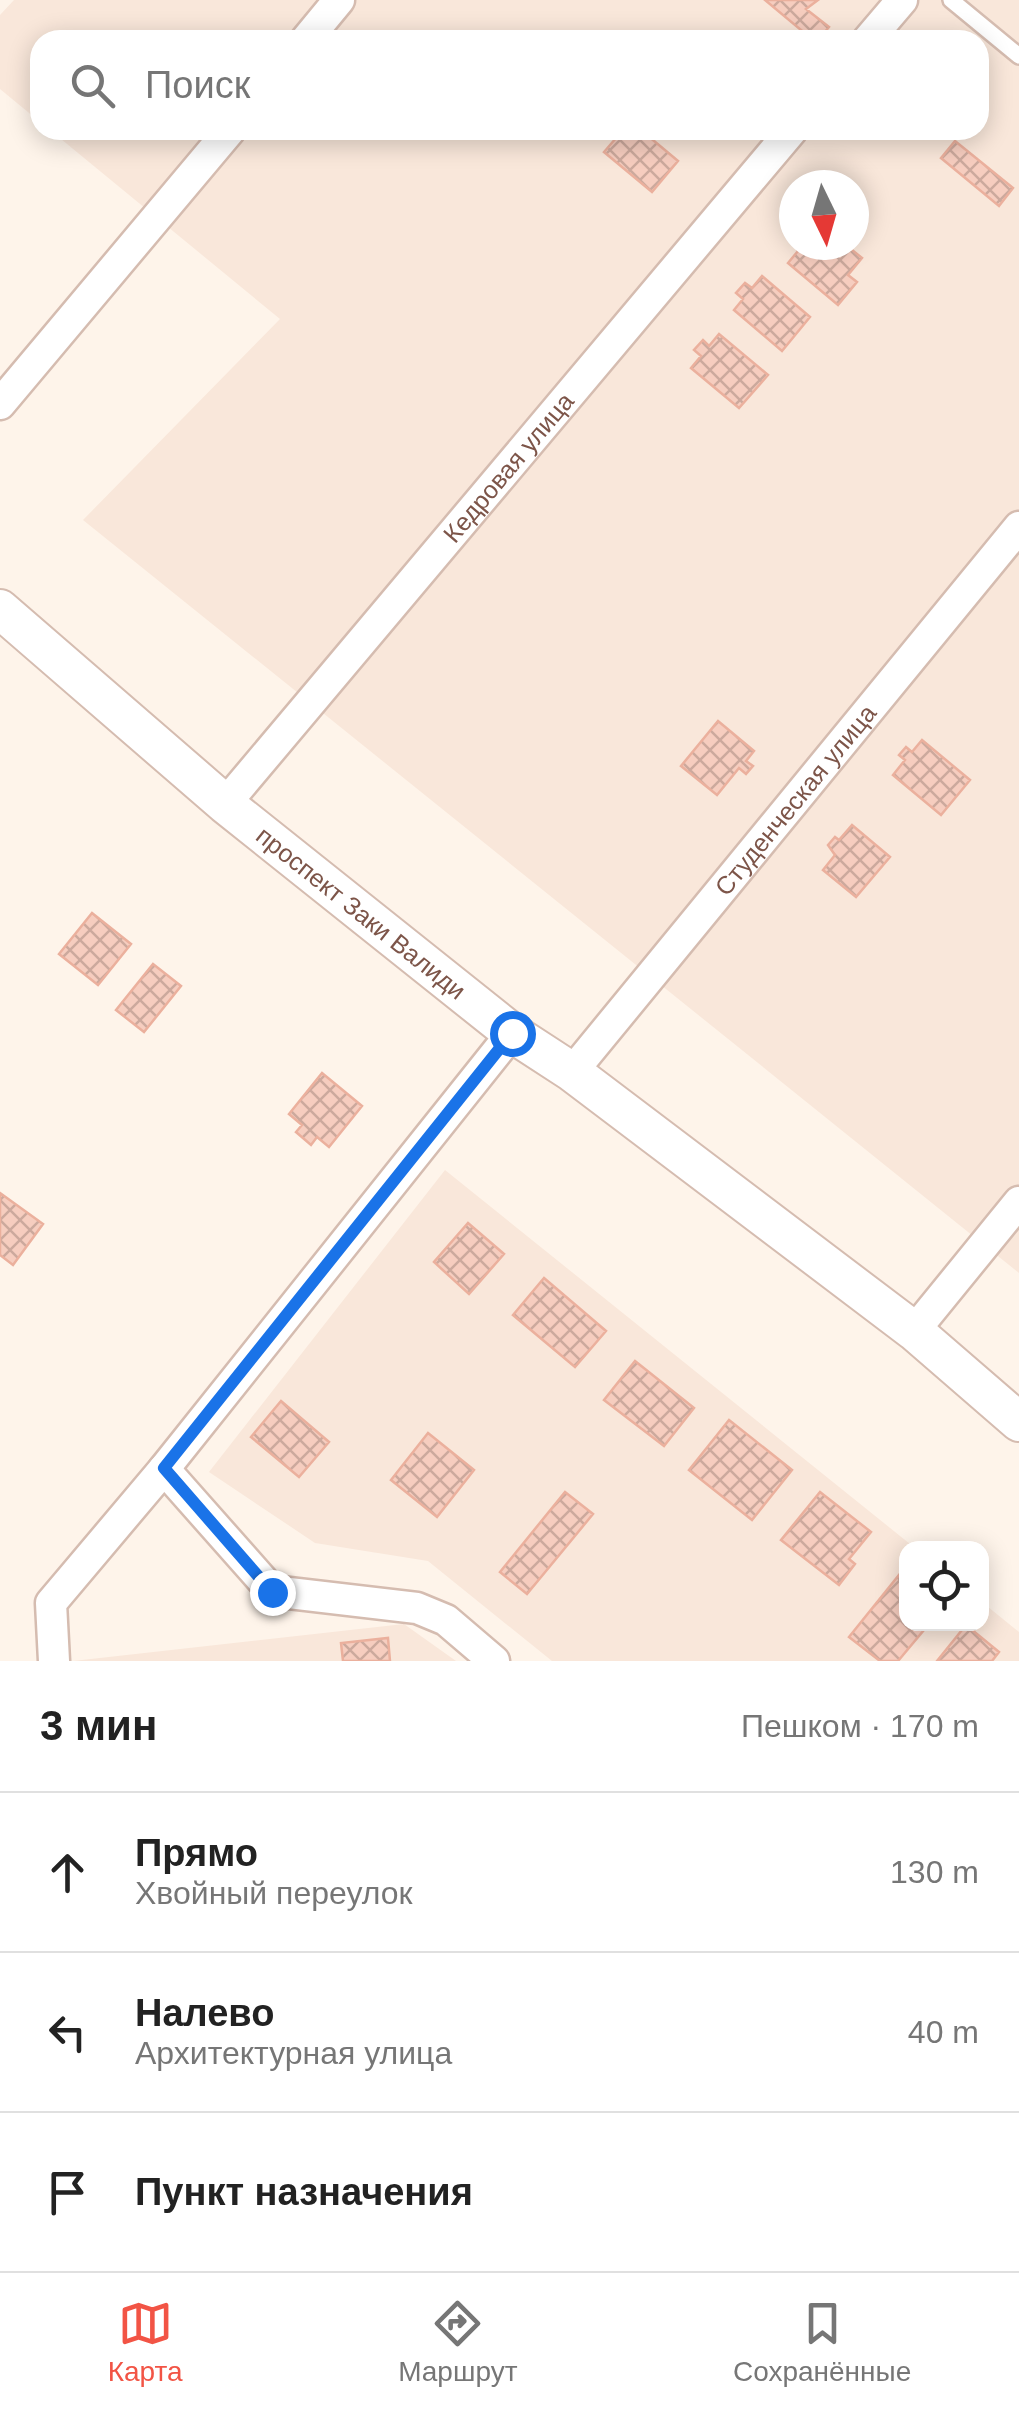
<!DOCTYPE html>
<html lang="ru">
<meta charset="utf-8">
<style>
body{margin:0;font-family:Arial,sans-serif;background:#f6f6f6;color:#222}
.controls{position:absolute;right:30px;bottom:30px;display:grid;overflow:hidden;border-radius:20px;box-shadow:0 5px 25px #0003}
.controls button{width:90px;height:90px;display:grid;place-items:center;padding:0;border:0;border-bottom:2px solid #e0e0e0;background:#fff;color:#222;font:50px sans-serif}
.compass{position:absolute;left:779px;top:170px;width:90px;height:90px;border-radius:50%;background:#fff;box-shadow:0 5px 25px #0003;rotate:175deg}
.stop{position:absolute;width:30px;height:30px;margin:-22px;border:8px solid #1a73e8;border-radius:50%;background:#fff}
.stop.end{background:#1a73e8;border-color:#fff;box-shadow:0 2px 10px #0008}
.list{margin:0;padding:0;list-style:none}
h2{display:flex;justify-content:space-between;align-items:center;height:130px;margin:0;padding:0 40px;font-size:42px}
h2 small{font-size:32px;font-weight:400;color:#767676}
.list li{display:grid;grid-template-columns:65px 1fr auto;gap:30px;align-items:center;box-sizing:border-box;height:160px;padding:0 40px;border-top:2px solid #e0e0e0}
.list b{display:block;font-size:38px;white-space:nowrap}
.list p{margin:0;font-size:32px;white-space:nowrap;color:#767676}
.list em{font-size:32px;font-style:normal;color:#767676}
.icon{flex:none;width:55px;height:55px;fill:none;stroke:currentColor;stroke-width:2;stroke-linecap:round;stroke-linejoin:round}
.map{position:relative;flex:none;width:1019px;height:1661px;overflow:hidden}
.search{position:absolute;background:#fff;box-shadow:0 5px 25px #0003;left:30px;right:30px;top:30px;height:110px;display:flex;align-items:center;gap:25px;box-sizing:border-box;padding:0 35px;border-radius:30px;color:#767676;font-size:38px}
.sheet{height:610px;background:#fff}
nav{display:flex;justify-content:space-around;align-items:center;box-sizing:border-box;height:140px;border-top:2px solid #e0e0e0;background:#fff;font-size:28px;color:#767676}
nav a{display:grid;justify-items:center;gap:5px}
nav .on{color:#f25445}
.map>svg:first-child{display:block}
.residential{fill:#f9e7da;fill-rule:evenodd}
.building{fill:url(#building-cross-hatch);stroke:#ebb09d;stroke-width:2.5}
.lines{fill:none;stroke-linecap:round;stroke-linejoin:round}
.service-casing{stroke:#d5bcb0;stroke-width:20}
.minor-casing{stroke:#d5bcb0;stroke-width:35}
.tertiary-casing{stroke:#d5bcb0;stroke-width:42}
.service{stroke:#fff;stroke-width:15}
.minor{stroke:#fff;stroke-width:30}
.tertiary{stroke:#fff;stroke-width:38}
.route{stroke:#1a73e8;stroke-width:12}
.labels{text-anchor:middle;dominant-baseline:central;stroke-width:8;stroke-linejoin:round;paint-order:stroke}
.street-label{font-size:25px;fill:#7d5549;stroke:#fff8f2}
</style>
<div class="map">
<svg width="1019" height="1661" viewBox="0 0 1019 1661">
<defs>
<pattern id="building-cross-hatch" width="8" height="8" patternUnits="userSpaceOnUse" patternTransform="scale(2.5)"><rect width="8" height="8" fill="#f6cdbf"/><path d="M0 0l8 8M0 8l8-8" fill="none" stroke="#cca99d"/></pattern>
</defs>
<rect width="100%" height="100%" fill="#fef4ea"/>
<path class="residential" d="M14 0H1019V1273L83 520 280 319 50 130H979V40H40V122L0 89V15ZM794 185H854V245H794Z
M445 1170 915 1548H906V1624H982V1602L1019 1632V1661H552L428 1561 315 1543 209 1472Z
M404 1624 456 1661H73Z"/>
<path class="building" d="M765 0H818L806 9 829 27 818 40H813Z
M623 130H641L678 161 652 192 604 152Z
M955 141 1013 188 999 206 941 158Z
M794 245H846L862 258 848 275 857 282 838 305 788 263 798 251Z
M762 276 810 317 782 351 734 310 743 299 736 293 745 283 752 288Z
M719 334 768 375 739 408 691 368 701 356 694 350 703 340 709 346Z
M718 721 754 751 746 761 753 766 746 774 739 768 717 795 681 766Z
M922 740 970 780 941 815 893 775 905 760 899 755 906 747 912 752Z
M852 825 890 857 856 897 823 870 835 855 828 845 835 837 839 840Z
M92 913 131 944 98 985 59 954Z
M153 964 181 986 144 1032 116 1010Z
M322 1073 362 1106 329 1147 317 1137 311 1145 296 1132 302 1125 289 1114Z
M0 1193 43 1224 13 1265 0 1255Z
M468 1223 504 1254 469 1294 434 1262Z
M544 1278 606 1331 575 1367 513 1315Z
M635 1361 694 1408 664 1446 604 1400Z
M281 1401 329 1442 299 1477 251 1437Z
M729 1420 792 1470 752 1520 689 1470Z
M428 1433 474 1470 437 1517 391 1480Z
M565 1492 593 1514 527 1594 500 1572Z
M820 1492 871 1532 849 1559 855 1564 839 1585 781 1540Z
M903 1570 906 1572V1624H929L898 1661H880L849 1637Z
M966 1625 999 1652 992 1661H937Z
M388 1638 390 1661H343L341 1643Z"/>
<g class="lines">
<g class="service-casing">
<path id="service" d="M951 0 1019 56"/>
</g>
<g class="minor-casing">
<g id="minor">
<path d="M306 40 339 0"/>
<path d="M868 40 902 0"/>
<path d="M0 404 230 130"/>
<path id="s1" d="M225 804 792 130"/>
<path id="s2" d="M572 1072 1019 527"/>
<path d="M914 1331 1019 1202"/>
<path d="M164 1469 272 1591 417 1608 446 1620 494 1661"/>
<path d="M54 1661 51 1603 164 1469 512 1033"/>
</g>
</g>
<g class="tertiary-casing">
<g id="tertiary">
<path id="s3" d="M0 609 225 804 512 1033 572 1072 914 1331 1019 1422"/>
</g>
</g>
<use href="#service" class="service"/>
<use href="#minor" class="minor"/>
<use href="#tertiary" class="tertiary"/>
</g>
<g class="lines">
<path class="route" d="M272 1592 164 1468 512 1033"/>
</g>
<g class="labels">
<g class="street-label">
<text stroke="none"><textPath href="#s1" startOffset="440">Кедровая улица</textPath></text>
<text stroke="none"><textPath href="#s2" startOffset="352">Студенческая улица</textPath></text>
<text stroke="none"><textPath href="#s3" startOffset="472">проспект Заки Валиди</textPath></text>
</g>
</g>
</svg>
<div class="controls">
<button><svg class="icon" aria-label="locate" viewBox="0 0 24 24"><circle cx="12" cy="12" r="6"/><path d="M12 2v4M12 18v4M2 12h4M18 12h4"/></svg></button>
</div>
<svg class="compass" viewBox="-18 -18 36 36"><path d="M0-13l5 13h-10z" fill="#e53935"/><path d="M0 13l5-13h-10z" fill="#767676"/></svg>
<div class="stop" style="left:512px;top:1033px"></div>
<div class="stop end" style="left:272px;top:1592px"></div>
<div class="search"><svg class="icon" aria-label="search" viewBox="0 0 24 24"><circle cx="10" cy="10" r="6"/><path d="M15 15l6 6"/></svg>Поиск</div>
</div>
<section class="sheet">
<h2>3 мин<small>Пешком · 170 m</small></h2>
<ul class="list">
<li><svg class="icon" aria-label="ahead" viewBox="0 0 24 24"><path d="M12 20V5M6 11l6-6 6 6"/></svg><div><b>Прямо</b><p>Хвойный переулок</p></div><em>130 m</em></li>
<li><svg class="icon" aria-label="left" viewBox="0 0 24 24"><path d="M17 20v-9H6M10 6l-5 5 5 5"/></svg><div><b>Налево</b><p>Архитектурная улица</p></div><em>40 m</em></li>
<li><svg class="icon" aria-label="arrive" viewBox="0 0 24 24"><path d="M6 21V4h12l-3 4 3 4H6"/></svg><div><b>Пункт назначения</b></div></li>
</ul>
</section>
<nav>
<a class="on"><svg class="icon" aria-label="map" viewBox="0 0 24 24"><path d="M3 6l6-2 6 2 6-2v14l-6 2-6-2-6 2zM9 4v14M15 6v14"/></svg>Карта</a>
<a><svg class="icon" aria-label="directions" viewBox="0 0 24 24"><path d="M12 3l9 9-9 9-9-9zM9 14v-3h6M13 9l2 2-2 2"/></svg>Маршрут</a>
<a><svg class="icon" aria-label="saved" viewBox="0 0 24 24"><path d="M7 4h10v16l-5-4-5 4z"/></svg>Сохранённые</a>
</nav>
